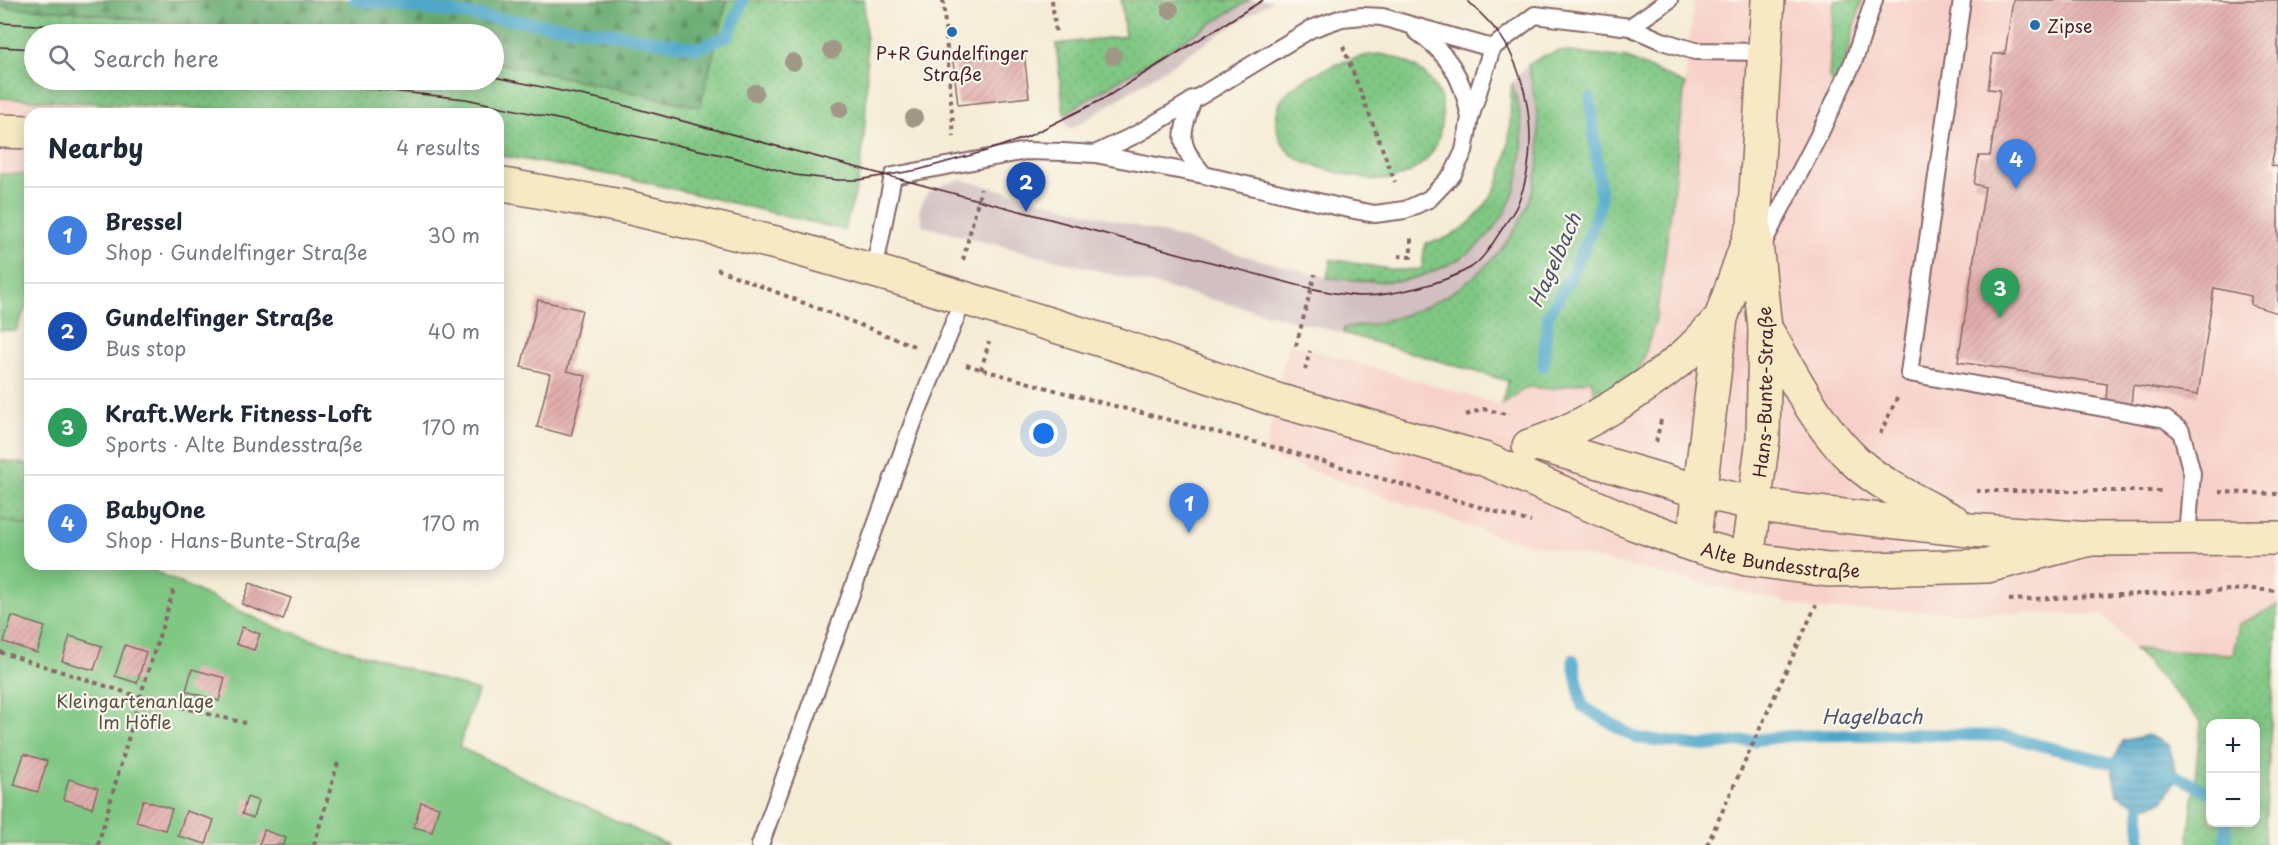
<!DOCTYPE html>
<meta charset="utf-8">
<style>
body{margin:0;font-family:"Playpen Sans",sans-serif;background:#f6f6f7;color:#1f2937}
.controls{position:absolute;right:18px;bottom:18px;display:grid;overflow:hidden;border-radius:12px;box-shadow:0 3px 15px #0003}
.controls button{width:54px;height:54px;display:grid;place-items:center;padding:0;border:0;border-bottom:2px solid #e0e1e3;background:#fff;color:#1f2937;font:30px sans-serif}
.you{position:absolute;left:1044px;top:434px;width:21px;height:21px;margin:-15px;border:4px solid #fff;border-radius:50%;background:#1a73e8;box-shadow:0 0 0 9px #1a73e833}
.badge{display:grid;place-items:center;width:39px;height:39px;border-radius:50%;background:#ea580c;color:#fff;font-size:20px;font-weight:700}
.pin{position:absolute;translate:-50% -50px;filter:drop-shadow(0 2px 3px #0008)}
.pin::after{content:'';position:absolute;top:32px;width:21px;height:18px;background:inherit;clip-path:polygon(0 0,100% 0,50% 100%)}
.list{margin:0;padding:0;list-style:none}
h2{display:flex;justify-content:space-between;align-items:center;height:78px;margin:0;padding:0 24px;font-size:26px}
h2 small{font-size:20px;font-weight:400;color:#747a83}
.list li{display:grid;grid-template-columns:39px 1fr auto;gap:18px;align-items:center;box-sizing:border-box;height:96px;padding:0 24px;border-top:2px solid #e0e1e3}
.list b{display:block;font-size:22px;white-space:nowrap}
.list p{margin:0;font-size:20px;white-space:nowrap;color:#747a83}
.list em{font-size:20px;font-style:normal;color:#747a83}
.icon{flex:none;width:33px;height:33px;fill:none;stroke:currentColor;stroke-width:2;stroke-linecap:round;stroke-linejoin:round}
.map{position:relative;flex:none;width:2278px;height:845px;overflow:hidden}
.search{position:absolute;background:#fff;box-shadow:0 3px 15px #0003;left:24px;top:24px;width:480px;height:66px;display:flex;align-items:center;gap:15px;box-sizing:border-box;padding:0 21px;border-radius:33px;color:#747a83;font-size:22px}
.panel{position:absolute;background:#fff;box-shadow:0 3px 15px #0003;left:24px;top:108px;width:480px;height:462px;border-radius:18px}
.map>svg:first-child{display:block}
.built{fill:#f7d1c9}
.industrial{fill:#d2bfc1}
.grass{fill:url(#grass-dots);stroke:#647357;stroke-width:1.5;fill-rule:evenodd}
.forest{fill:url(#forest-firs);stroke:#58664e;stroke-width:1.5}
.garden{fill:#7fc783;stroke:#647357;stroke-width:1.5}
.water{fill:url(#water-rules);stroke:#4c637b;stroke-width:1.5}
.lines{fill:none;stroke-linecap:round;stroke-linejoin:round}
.stream{stroke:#4da7cb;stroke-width:12}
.building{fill:url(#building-hatch)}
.lane-casing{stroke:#866767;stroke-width:20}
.secondary-casing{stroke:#866767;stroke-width:36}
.path{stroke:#866767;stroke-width:4;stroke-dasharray:4.5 4.5;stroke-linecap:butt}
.lane{stroke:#fff;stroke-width:16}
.secondary{stroke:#f6e9c3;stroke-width:33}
.tram{stroke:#4a1f2b;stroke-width:1.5}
.tree{fill:#a09786}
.poi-dot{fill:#1f6fb2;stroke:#fbf7ec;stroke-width:2}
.labels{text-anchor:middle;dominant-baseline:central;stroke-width:4.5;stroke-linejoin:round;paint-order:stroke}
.poi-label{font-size:18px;fill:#4a1f2b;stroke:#fbf7ec;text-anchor:start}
.street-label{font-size:18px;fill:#4a1f2b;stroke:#fbf7ec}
.park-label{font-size:18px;fill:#5a5145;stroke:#fbf7ec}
.water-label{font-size:20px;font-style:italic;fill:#4b556b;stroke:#fbf7ec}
</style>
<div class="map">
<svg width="2278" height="845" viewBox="0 0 2278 845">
<defs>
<pattern id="grass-dots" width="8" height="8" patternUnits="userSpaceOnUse" patternTransform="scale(1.5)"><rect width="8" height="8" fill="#7fc783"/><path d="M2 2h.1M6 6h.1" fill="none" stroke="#6faa71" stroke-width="1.8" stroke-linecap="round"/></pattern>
<pattern id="forest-firs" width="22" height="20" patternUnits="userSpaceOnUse" patternTransform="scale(1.5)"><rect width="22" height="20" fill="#67ac71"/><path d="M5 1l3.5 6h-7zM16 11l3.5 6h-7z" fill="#578b5d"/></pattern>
<pattern id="water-rules" width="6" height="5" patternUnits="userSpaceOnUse" patternTransform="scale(1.5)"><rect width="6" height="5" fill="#4da7cb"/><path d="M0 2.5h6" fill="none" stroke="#4287a5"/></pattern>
<pattern id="building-hatch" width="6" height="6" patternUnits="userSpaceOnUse" patternTransform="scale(1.5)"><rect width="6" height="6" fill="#e2aead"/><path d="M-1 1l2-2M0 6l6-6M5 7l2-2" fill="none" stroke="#c39595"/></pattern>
</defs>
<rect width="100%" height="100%" fill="#fbf7ec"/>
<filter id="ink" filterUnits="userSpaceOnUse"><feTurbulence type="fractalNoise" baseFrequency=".0167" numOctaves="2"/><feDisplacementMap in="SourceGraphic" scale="12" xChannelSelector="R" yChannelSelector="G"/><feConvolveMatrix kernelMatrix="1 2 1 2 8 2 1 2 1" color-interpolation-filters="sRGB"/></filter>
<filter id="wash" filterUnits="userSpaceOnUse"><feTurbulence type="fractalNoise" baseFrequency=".008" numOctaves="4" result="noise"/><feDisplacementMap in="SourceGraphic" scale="24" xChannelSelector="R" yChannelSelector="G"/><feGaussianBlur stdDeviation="1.35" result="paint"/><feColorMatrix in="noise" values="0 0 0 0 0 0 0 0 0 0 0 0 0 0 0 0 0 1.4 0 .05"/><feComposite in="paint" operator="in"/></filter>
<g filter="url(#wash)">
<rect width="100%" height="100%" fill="#f5ecd6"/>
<path class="built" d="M1694 0H1834L1829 77 1860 9 1862 0H2278V605L2239 624 2233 654 2134 649 2103 615 1815 609 1501 537 1265 455 1288 343 1501 405 1528 387 1552 389 1591 380 1597 401 1656 318 1672 204Z
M0 98 80 101V114H30V174H0Z"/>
<path class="industrial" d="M1250 0H1273L1073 128 1066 126 1064 114Z
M1528 65 1538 125 1539 155 1534 182 1525 210 1507 242 1486 266 1439 300 1397 318 1372 325 1344 328 1343 333 923 226 919 210 927 193 945 184 962 180 1015 193 1327 278 1401 281 1446 267 1467 256 1514 195 1520 171 1522 149 1518 101 1512 83Z"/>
<path class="grass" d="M727 0H864C868 59 869 122 858 181 855 197 849 214 844 230L628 178 498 155V114H259L237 111 0 98V7L71 11 262 34H34V80H494V62L700 107Z
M1121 0H1250L1064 114 1056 44 1125 36Z
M1834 0H1862L1837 91 1829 77Z
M1559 51 1627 58 1685 84 1672 204 1656 318 1641 367 1597 402 1591 380 1552 389 1528 387 1501 405 1508 381 1343 333 1344 328C1438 320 1531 256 1539 155 1541 125 1534 95 1528 65L1541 57Z
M1380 54C1405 58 1430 71 1440 97 1445 110 1441 124 1439 137 1436 149 1428 159 1418 167 1391 188 1362 179 1332 171 1318 167 1300 163 1290 153 1274 138 1272 111 1285 95 1301 75 1355 55 1380 54Z
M1512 83C1538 158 1515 241 1436 270 1425 275 1413 279 1401 281 1377 283 1351 279 1327 278L1331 259 1395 270 1422 269 1425 243C1469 239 1499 195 1507 153 1512 130 1509 106 1512 83Z
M0 460 30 465V526L0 519Z
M2278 605 2264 845H2188L2201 722 2134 649 2233 654 2239 624ZM2210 724H2256V822H2210Z"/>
<path class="forest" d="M0 0H727L700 107 494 62V34H262L71 11 0 7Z"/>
<path class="garden" d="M0 174H30V297L16 331 0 330Z
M0 519 30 526V564H140L272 626 478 691 459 747 668 845H0Z"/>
<path class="water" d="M2148 735 2169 745 2178 777 2163 801 2140 807 2117 794 2111 764 2122 741Z"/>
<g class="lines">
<path class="stream" d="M355 0 604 32 698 48 728 36 743 0
M1543 366 1548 315 1569 280 1588 239 1601 200 1590 99
M1573 660 1582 706 1636 738 1704 746 1788 736 1912 734 2004 736 2127 767
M2162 774 2178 777 2210 793
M2140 807V845
M2225 845 2227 822"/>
</g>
<g id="blocks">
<path class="building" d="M2013 0H2278V134L2271 165 2278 167V313L2251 305V296L2214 288 2198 395 2133 385 2131 405 2106 403 2107 384 1958 362 1985 187 1974 184 1979 156H1990L2000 90 1988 89 1993 54H2005Z
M1024 53 1029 97 958 105 953 61Z
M538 300 582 310 567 371 586 376 571 436 537 427 550 374 521 367Z
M250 583 291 598 283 620 242 604Z
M12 616 45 627 37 653 4 642Z
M242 627 260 634 254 650 236 644Z
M70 636 102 646 94 670 62 661Z
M125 645 146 652 137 683 115 676Z
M192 669 225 678 219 701 186 691Z
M24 754 47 761 38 792 14 785Z
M69 779 98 788 92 808 63 799Z
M247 797 258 801 253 818 242 814Z
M143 800 172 809 165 830 136 822Z
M421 802 439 807 432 832 414 827Z
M186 811 214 820 206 844 178 836Z
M264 830 286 838 284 845H259Z"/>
</g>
</g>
<g filter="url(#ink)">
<use href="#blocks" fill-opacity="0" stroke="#866767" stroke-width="1.5"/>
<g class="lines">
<g class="lane-casing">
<path id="lane" d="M1962 0 1909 373 2165 419 2181 431 2192 473 2187 537
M1630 27 1669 0
M1416 31C1447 52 1463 77 1469 114
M1193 99C1180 138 1177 143 1204 175
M1095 154 1139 133 1311 29 1342 18 1363 16 1382 17 1492 48
M1761 247 1818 137 1854 60 1874 0
M874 271 893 176 1026 151 1063 152 1095 154 1204 175 1344 208 1375 214 1405 210 1429 199 1453 174 1464 151 1470 118 1492 48 1535 15 1630 27 1662 41 1695 51 1764 52
M760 845 914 420 964 298"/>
</g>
<g class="secondary-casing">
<g id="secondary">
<path d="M0 131 30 132"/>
<path id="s1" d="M498 184 626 207 780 244 895 277 1121 346 1277 400 1484 459 1633 523 1693 545 1747 559 1828 570 1987 566 2090 539"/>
<path d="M1765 328C1793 374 1816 425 1856 462 1882 486 1924 505 1955 522"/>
<path d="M1537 444 1699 491 1755 504 1799 511 1970 530 2090 539 2278 538"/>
<path d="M1529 446C1581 430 1639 393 1682 358 1696 346 1708 332 1721 318"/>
<path d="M1693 545 1721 318 1751 233"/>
<path id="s2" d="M1747 559 1763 439 1765 328 1754 224 1768 0"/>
</g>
</g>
<path class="path" d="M943 0 954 137
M1052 0 1056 35
M1343 46 1395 182
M1398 256 1411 257V238
M963 260 981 189
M717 269 914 346
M1296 346 1315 274
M966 365 1076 396 1266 445 1531 522
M981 370 989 342
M1305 370 1310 351
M1466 415 1483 409 1510 415
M1880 434 1897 398
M1656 442 1661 420
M1976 491H2163
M2219 492 2278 494
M2009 600 2252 589 2278 591
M0 652 140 697 245 723
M98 845 140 697 174 589
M314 845 339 759
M1707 845 1816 605"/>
<use href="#lane" class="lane"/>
<use href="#secondary" class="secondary"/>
<path class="tram" d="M0 23 73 27 136 34
M0 47 34 49
M494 77 600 99 1297 285C1318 290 1338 295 1360 296 1392 296 1442 284 1470 268 1484 260 1495 239 1504 226 1509 218 1515 211 1518 203 1538 155 1532 94 1508 48 1499 30 1481 14 1467 0
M290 80 466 99 736 158 795 175 838 180H858L918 170 986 151 1027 137 1103 99 1263 0"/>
</g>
<g class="tree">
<circle cx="1170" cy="10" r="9"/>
<circle cx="832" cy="50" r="9"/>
<circle cx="1113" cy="56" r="9"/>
<circle cx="793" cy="62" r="9"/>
<circle cx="755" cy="93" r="9"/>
<circle cx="840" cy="109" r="9"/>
<circle cx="914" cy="118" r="9"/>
</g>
</g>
<g class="poi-dot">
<circle cx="2035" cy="25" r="6"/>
<circle cx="952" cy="32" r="6"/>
</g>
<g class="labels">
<g class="poi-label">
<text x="2047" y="25">Zipse</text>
<text x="952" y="52" text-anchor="middle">P+R Gundelfinger<tspan x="952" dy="21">Straße</tspan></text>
</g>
<g class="street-label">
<text stroke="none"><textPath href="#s2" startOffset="168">Hans-Bunte-Straße</textPath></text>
<text stroke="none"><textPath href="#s1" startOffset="1340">Alte Bundesstraße</textPath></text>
</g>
<g class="park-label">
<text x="135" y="700">Kleingartenanlage<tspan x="135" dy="21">Im Höfle</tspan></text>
</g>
<g class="water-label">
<text transform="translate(1554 260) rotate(-66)">Hagelbach</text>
<text x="1872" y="716">Hagelbach</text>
</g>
</g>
</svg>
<div class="controls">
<button>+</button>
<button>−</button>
</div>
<div class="you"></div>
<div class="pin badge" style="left:1189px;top:533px;background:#3f7fe0">1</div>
<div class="pin badge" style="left:1026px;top:212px;background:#1a4fb4">2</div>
<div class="pin badge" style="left:2000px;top:318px;background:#2e9e5b">3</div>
<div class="pin badge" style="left:2016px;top:189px;background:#3f7fe0">4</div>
<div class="search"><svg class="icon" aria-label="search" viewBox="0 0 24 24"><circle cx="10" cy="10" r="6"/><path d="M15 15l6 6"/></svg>Search here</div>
<section class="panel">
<h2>Nearby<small>4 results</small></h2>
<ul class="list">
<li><span class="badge" style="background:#3f7fe0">1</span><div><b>Bressel</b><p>Shop · Gundelfinger Straße</p></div><em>30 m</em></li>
<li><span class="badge" style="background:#1a4fb4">2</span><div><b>Gundelfinger Straße</b><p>Bus stop</p></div><em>40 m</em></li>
<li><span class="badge" style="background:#2e9e5b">3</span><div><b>Kraft.Werk Fitness-Loft</b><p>Sports · Alte Bundesstraße</p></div><em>170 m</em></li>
<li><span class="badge" style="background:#3f7fe0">4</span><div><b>BabyOne</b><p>Shop · Hans-Bunte-Straße</p></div><em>170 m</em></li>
</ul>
</section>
</div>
